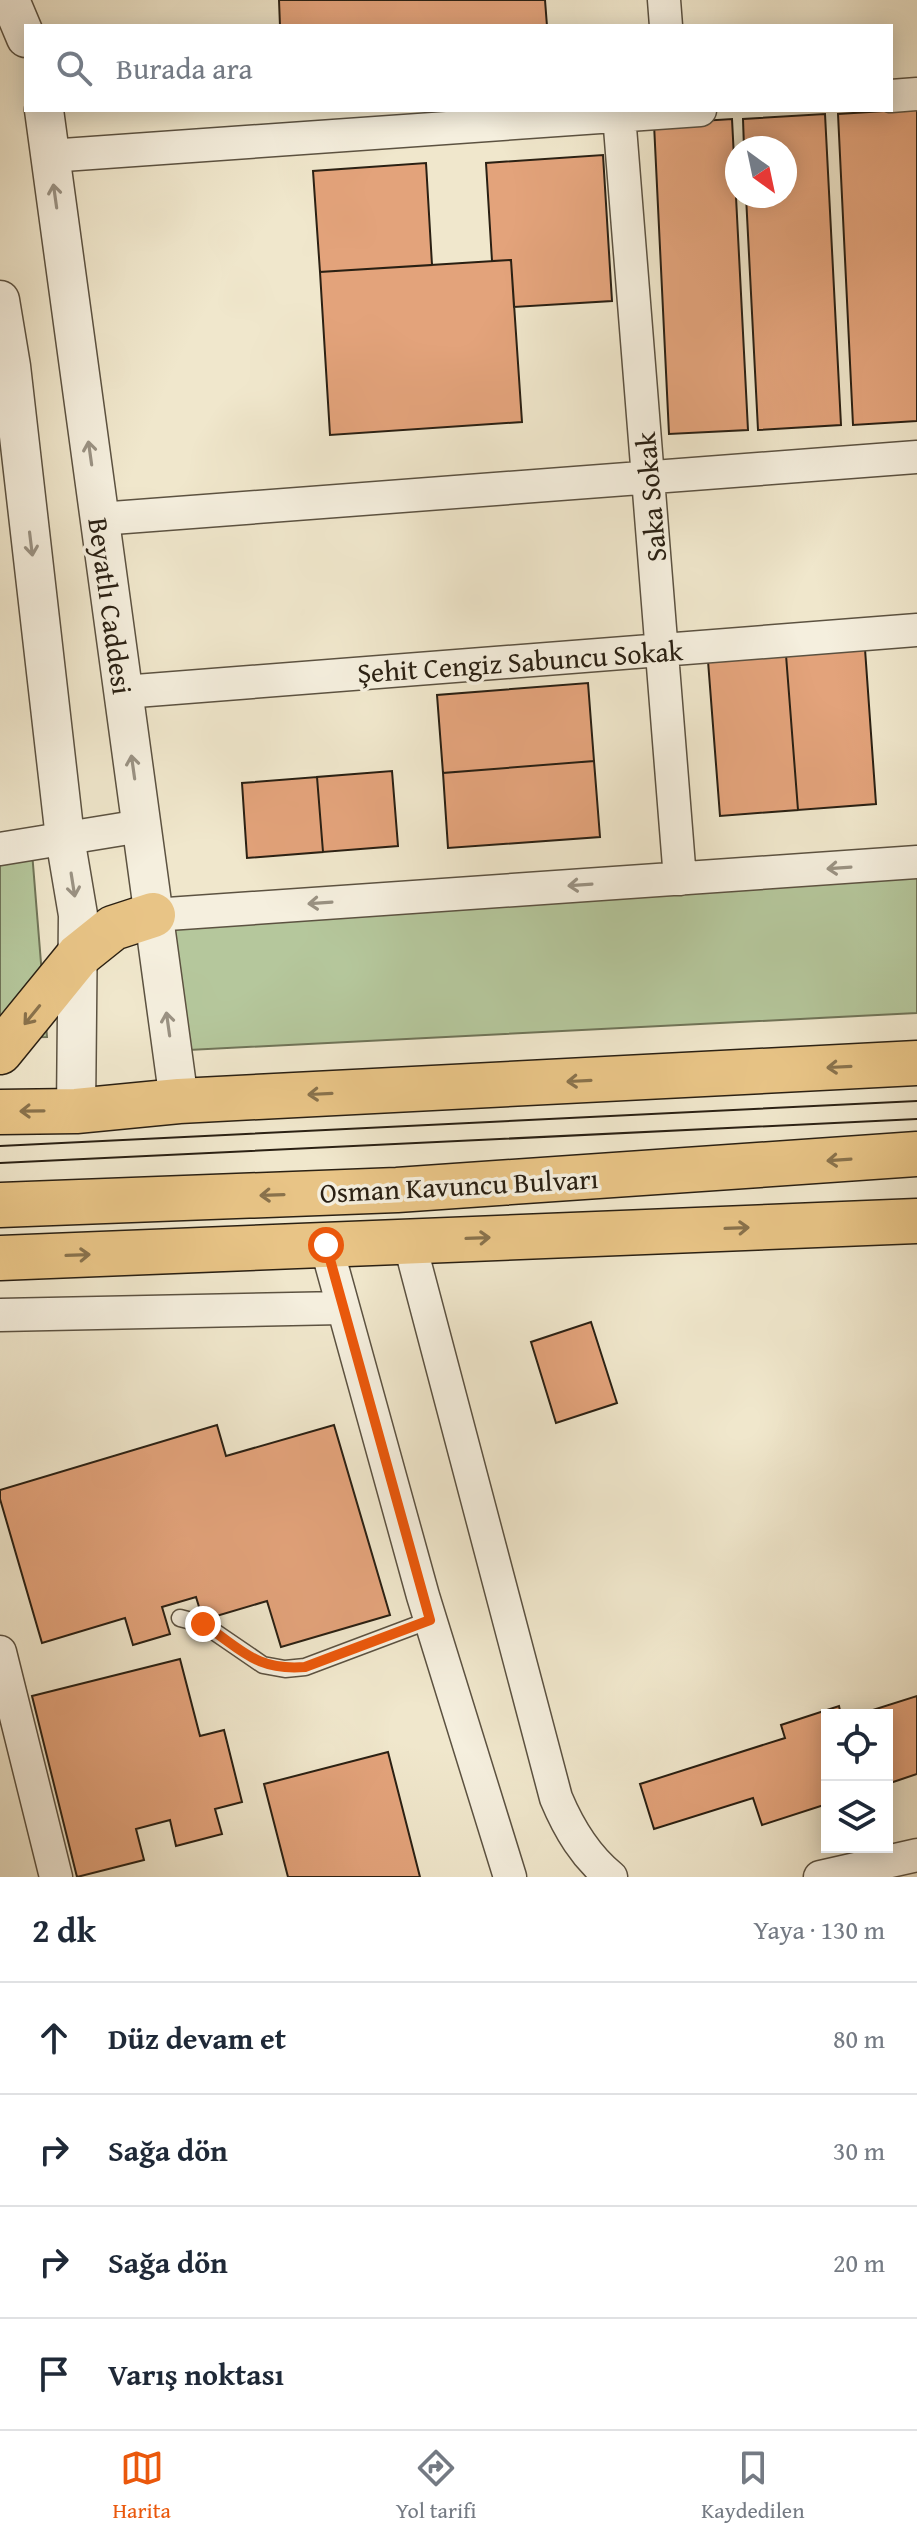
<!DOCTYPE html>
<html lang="tr">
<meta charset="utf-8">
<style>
body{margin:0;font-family:"Gentium Book Plus",serif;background:#f2f2f3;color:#1f2937}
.controls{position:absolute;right:24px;bottom:24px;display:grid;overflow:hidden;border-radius:0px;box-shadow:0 4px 20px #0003}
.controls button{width:72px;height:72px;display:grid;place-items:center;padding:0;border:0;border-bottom:2px solid #e0e1e3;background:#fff;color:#1f2937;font:40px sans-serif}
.compass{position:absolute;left:725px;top:136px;width:72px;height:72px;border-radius:50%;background:#fff;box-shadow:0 4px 20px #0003;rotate:147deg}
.stop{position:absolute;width:24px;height:24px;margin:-18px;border:6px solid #ea580c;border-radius:50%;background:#fff}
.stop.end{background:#ea580c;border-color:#fff;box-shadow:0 2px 8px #0008}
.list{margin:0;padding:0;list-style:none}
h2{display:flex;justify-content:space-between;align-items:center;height:104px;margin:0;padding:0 32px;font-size:34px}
h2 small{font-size:26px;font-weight:400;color:#747a83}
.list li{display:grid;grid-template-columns:52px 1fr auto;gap:24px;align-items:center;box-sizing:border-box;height:112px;padding:0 32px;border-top:2px solid #e0e1e3}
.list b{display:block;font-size:30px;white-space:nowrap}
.list em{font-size:26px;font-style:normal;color:#747a83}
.icon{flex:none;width:44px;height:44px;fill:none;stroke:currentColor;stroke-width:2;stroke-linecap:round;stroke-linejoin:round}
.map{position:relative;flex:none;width:917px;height:1877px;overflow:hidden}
.search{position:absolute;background:#fff;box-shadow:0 4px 20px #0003;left:24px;right:24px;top:24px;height:88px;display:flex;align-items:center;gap:20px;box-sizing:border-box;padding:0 28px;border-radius:0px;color:#747a83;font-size:30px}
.sheet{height:552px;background:#fff}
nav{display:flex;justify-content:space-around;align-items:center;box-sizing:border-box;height:112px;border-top:2px solid #e0e1e3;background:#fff;font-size:22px;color:#747a83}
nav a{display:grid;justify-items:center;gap:4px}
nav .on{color:#ea580c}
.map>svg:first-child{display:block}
.green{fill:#b5c79c;stroke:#707458;stroke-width:2}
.building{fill:#e3a37b;stroke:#2a2013;stroke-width:2}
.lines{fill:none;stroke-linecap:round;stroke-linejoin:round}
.service-casing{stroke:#5c5241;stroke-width:19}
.minor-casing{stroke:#5c5241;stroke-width:35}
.tertiary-casing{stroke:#5c5241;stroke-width:41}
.trunk-casing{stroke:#2a2013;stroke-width:47}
.service{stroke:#f5efde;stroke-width:16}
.minor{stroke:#f5efde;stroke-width:32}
.tertiary{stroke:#f5efde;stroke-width:38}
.trunk{stroke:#e8c486;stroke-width:44}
.tram{stroke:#2a2013;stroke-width:2}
.oneway{stroke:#9a9283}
.oneway2{stroke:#89724c}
.route{stroke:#ea580c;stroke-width:10}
.labels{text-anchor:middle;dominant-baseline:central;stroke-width:7;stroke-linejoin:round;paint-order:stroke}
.street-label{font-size:28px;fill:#2a2013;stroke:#f5efde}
</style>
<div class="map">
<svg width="917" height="1877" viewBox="0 0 917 1877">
<rect width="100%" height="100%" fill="#f0e7cc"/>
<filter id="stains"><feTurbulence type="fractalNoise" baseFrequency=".0025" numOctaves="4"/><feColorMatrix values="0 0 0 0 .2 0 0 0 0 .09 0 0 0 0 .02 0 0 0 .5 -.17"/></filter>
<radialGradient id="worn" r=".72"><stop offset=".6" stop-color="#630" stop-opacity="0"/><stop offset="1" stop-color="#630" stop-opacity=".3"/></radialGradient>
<path class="green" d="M32 852 47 1037 0 1038V858Z
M917 876V1013L189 1050 170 920Z"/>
<path class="building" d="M279 0H545L547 26H579H280Z
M917 109V421L853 425 838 114Z
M825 114 841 425 758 430 746 196H785V148H744L743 119Z
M732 119 748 430 669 434 654 124Z
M603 155 612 301 514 307 511 260 492 261 486 163Z
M426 163 432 265 320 272 313 171Z
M511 260 522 422 330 435 320 272Z
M865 649 876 804 798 810 786 655Z
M786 655 798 810 720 816 708 661Z
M588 683 594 761 443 773 437 695Z
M594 761 600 837 448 848 443 773Z
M392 771 398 846 323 852 317 777Z
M317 777 323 852 247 858 242 783Z
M591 1322 617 1403 556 1423 531 1342Z
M217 1425 226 1456 334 1425 390 1615 281 1647 267 1601 203 1620 196 1597 162 1607 170 1634 133 1645 125 1618 42 1643 0 1499V1490Z
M180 1659 200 1736 224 1730 242 1802 215 1809 222 1834 176 1846 170 1820 136 1829 144 1860 77 1877 32 1696Z
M917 1696V1774L887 1784V1715H857Z
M839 1706 841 1715H827V1804L762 1825 753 1798 654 1829 640 1784 785 1738 781 1725Z
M388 1752 420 1877H288L264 1784Z"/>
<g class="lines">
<g class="service-casing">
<path id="service" d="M180 1618 203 1624 263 1665 285 1669 305 1667 430 1620"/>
</g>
<g class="minor-casing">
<path id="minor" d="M664 0 666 26
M891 96 917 94
M619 115 680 879
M49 156 700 110
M99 519 917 457
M123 692 917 630
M0 849 141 826
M153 915 917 862
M409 1241 556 1798C569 1829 585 1856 611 1877
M326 1245 423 1596 510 1877
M0 1315 342 1308
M0 1652 56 1877
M820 1877 917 1855"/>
</g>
<g class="tertiary-casing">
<path id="tertiary" d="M10 0 26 38
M44 110 179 1101
M0 300 11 366 65 838 78 915 76 1111"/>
</g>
<g class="trunk-casing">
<path id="trunk" d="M0 1052 78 956 113 928 153 915
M0 1112 76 1111 179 1101 917 1063
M0 1205 397 1190 917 1154
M0 1258 917 1221"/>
</g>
<use href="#service" class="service"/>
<use href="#minor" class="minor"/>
<use href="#tertiary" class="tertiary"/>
<use href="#trunk" class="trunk"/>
<path class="tram" d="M0 1146 917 1101
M0 1163 917 1119"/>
</g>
<defs><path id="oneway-shaft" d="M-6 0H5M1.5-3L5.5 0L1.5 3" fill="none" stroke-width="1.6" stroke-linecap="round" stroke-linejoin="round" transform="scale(2)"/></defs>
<g class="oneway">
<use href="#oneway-shaft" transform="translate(55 196) rotate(-98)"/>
<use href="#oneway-shaft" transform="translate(90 453) rotate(-98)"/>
<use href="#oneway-shaft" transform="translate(31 544) rotate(83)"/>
<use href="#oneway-shaft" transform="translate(133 767) rotate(-98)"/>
<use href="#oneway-shaft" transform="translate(839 868) rotate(176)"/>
<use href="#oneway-shaft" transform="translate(73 885) rotate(81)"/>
<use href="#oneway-shaft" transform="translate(580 885) rotate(176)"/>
<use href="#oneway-shaft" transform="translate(320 903) rotate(176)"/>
<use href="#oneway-shaft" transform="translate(168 1024) rotate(-98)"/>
</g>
<g class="oneway2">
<use href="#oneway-shaft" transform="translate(32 1015) rotate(129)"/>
<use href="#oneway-shaft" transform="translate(839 1067) rotate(177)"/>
<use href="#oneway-shaft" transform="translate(579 1081) rotate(177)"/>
<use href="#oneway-shaft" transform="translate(320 1094) rotate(177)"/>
<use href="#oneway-shaft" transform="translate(32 1111) rotate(179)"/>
<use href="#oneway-shaft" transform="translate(839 1160) rotate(176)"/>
<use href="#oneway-shaft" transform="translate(272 1195) rotate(178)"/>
<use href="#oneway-shaft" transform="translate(737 1228) rotate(-2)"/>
<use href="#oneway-shaft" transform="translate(478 1238) rotate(-2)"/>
<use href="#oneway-shaft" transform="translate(78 1255) rotate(-2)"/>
</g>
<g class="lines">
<path class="route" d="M203 1624C242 1649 255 1671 305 1667L430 1620 326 1245"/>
</g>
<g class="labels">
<g class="street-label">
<text transform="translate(650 497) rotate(-95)">Saka Sokak</text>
<text transform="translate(111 606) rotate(82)">Beyatlı Caddesi</text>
<text transform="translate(520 661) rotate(-4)">Şehit Cengiz Sabuncu Sokak</text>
<text transform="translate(459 1185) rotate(-3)">Osman Kavuncu Bulvarı</text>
</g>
</g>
<rect width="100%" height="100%" filter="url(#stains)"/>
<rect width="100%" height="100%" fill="url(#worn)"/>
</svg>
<div class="controls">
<button><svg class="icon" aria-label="locate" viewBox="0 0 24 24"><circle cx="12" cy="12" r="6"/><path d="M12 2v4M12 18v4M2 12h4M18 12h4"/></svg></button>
<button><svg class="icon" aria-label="layers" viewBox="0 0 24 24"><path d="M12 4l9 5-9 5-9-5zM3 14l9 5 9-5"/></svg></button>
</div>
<svg class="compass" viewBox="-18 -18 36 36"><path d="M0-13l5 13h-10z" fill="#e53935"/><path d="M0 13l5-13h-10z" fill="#747a83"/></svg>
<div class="stop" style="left:326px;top:1245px"></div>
<div class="stop end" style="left:203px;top:1624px"></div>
<div class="search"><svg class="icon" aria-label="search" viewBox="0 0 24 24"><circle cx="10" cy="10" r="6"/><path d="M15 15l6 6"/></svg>Burada ara</div>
</div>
<section class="sheet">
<h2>2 dk<small>Yaya · 130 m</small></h2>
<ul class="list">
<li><svg class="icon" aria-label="ahead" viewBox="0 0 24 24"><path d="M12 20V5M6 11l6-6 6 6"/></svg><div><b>Düz devam et</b></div><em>80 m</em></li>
<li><svg class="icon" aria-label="right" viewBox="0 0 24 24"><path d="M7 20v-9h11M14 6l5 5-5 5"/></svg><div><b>Sağa dön</b></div><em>30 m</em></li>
<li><svg class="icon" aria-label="right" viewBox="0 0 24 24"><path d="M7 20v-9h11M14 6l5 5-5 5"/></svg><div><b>Sağa dön</b></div><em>20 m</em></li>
<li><svg class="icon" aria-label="arrive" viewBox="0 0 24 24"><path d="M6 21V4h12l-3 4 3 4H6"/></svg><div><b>Varış noktası</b></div></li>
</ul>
</section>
<nav>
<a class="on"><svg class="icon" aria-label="map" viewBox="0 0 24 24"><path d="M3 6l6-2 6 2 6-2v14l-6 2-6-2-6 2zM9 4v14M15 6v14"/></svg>Harita</a>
<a><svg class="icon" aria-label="directions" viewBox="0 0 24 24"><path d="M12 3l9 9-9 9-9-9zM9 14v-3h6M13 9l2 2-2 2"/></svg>Yol tarifi</a>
<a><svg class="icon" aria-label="saved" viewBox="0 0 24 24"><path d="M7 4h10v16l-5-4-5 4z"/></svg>Kaydedilen</a>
</nav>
